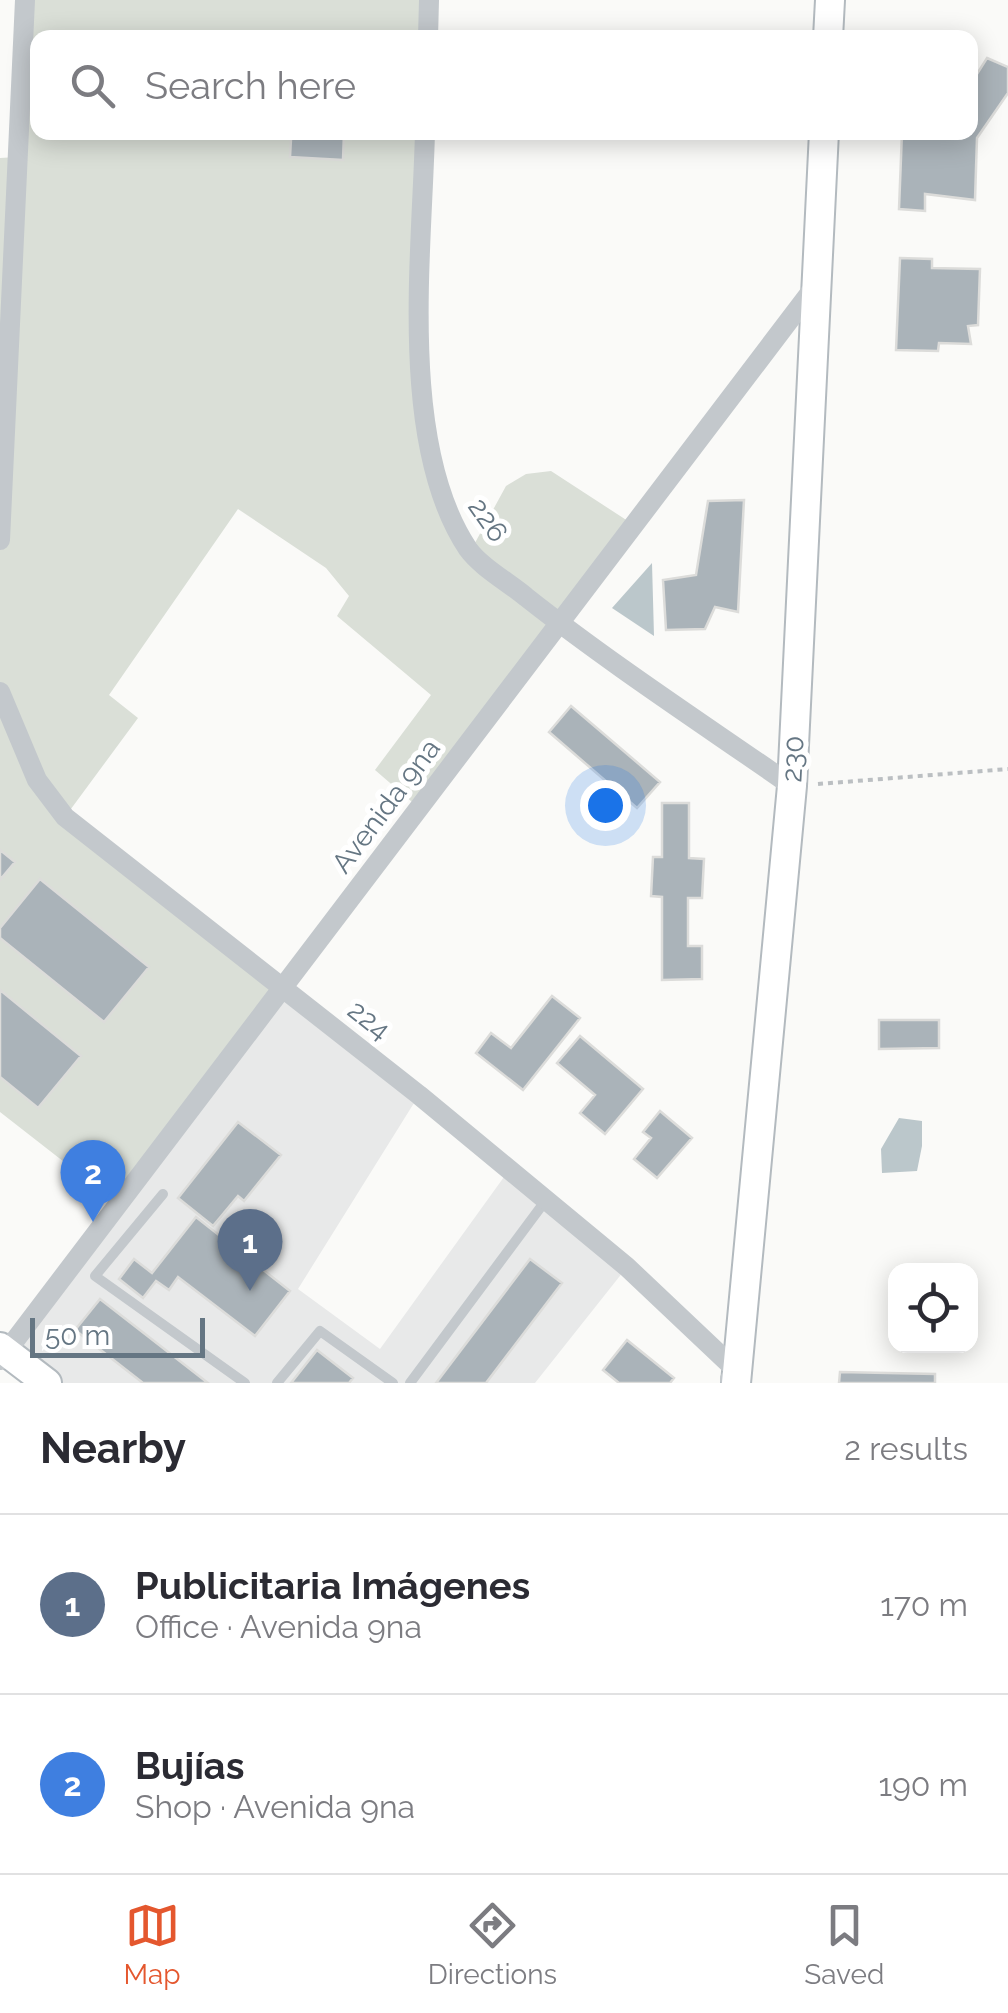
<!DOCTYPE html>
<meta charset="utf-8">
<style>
body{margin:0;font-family:Raleway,sans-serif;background:#f2f2f3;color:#2b2b33}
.controls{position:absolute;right:30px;bottom:30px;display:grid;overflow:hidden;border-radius:20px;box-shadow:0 5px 25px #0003}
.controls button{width:90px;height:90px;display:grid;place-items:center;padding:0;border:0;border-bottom:2px solid #e1e1e2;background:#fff;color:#2b2b33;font:50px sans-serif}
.scale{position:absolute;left:30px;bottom:25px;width:175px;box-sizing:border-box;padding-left:10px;border:5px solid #657683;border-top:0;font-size:28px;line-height:35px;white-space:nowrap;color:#657683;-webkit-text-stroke:8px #fff;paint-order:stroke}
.you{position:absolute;left:605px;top:805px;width:35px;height:35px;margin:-25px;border:8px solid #fff;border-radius:50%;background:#1a73e8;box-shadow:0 0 0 15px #1a73e833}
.badge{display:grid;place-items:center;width:65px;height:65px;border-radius:50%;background:#e4572e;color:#fff;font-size:32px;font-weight:700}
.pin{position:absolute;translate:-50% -82px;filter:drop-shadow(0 2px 5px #0008)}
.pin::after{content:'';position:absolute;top:52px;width:35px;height:30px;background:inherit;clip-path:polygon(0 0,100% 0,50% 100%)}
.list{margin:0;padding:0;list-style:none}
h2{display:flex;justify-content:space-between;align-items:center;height:130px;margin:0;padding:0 40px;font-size:42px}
h2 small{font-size:32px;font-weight:400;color:#7c7c81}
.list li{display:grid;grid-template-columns:65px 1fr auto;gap:30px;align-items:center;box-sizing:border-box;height:180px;padding:0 40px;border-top:2px solid #e1e1e2}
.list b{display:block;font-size:38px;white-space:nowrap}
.list p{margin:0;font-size:32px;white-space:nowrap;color:#7c7c81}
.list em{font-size:32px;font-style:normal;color:#7c7c81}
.icon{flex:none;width:55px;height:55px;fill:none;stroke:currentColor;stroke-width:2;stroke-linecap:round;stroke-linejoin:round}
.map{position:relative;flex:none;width:1008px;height:1383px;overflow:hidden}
.search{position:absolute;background:#fff;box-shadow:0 5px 25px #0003;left:30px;right:30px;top:30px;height:110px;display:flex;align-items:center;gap:25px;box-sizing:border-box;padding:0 35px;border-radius:20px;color:#7c7c81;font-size:38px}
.sheet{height:490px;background:#fff}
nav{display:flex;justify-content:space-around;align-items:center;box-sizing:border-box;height:140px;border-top:2px solid #e1e1e2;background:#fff;font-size:28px;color:#7c7c81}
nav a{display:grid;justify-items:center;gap:5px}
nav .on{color:#e4572e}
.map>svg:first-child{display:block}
.built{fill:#e8e9e9}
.green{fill:#dadfd7}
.water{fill:#bbc7cb}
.building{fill:#aab3b9;stroke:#dcdcda;stroke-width:2.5}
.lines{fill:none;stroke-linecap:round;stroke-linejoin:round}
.secondary-casing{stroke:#b3babf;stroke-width:32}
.path{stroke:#bbbfc2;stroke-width:4;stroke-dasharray:5 5;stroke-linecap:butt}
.lane{stroke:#c3c8cc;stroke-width:10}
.street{stroke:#c3c8cc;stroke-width:20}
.secondary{stroke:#fff;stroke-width:28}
.labels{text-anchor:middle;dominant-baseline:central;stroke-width:10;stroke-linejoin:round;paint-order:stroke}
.street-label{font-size:28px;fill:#657683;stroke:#fff}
</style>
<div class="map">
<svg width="1008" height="1383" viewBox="0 0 1008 1383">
<rect width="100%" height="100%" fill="#fafaf8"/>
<path class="built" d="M283 987 419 1095 298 1289 380 1349 509 1170 627 1267 535 1383H47L6 1352Z"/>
<path class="green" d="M25 0H429L428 37 38 38V132L425 133 419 368 433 472 470 552 506 486 526 474 551 471 634 525 419 808 375 770 431 695 337 616 349 596 326 568 238 509 109 695 138 718 65 817 283 987 118 1204 0 1112V158L17 157Z"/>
<path class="water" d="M652 563 654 636 612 608Z
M899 1118 922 1121V1146L917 1171 882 1173 881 1149Z"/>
<path class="building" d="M987 58 1008 67V93L977 138 975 200 925 194V211L899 209 902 132H970V85Z
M257 132H344L343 160 290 157 291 139 256 137Z
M900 258 932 259V268L980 269 978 325 968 326 971 344 939 343 938 351 896 350Z
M744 500 738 612 715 607 705 629 666 630 663 580 696 575 708 501Z
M571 706 660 782 637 808 549 732Z
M662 803H689V858L704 859 702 898H688V946H702V979L662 980V897L651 896 653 857H662Z
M0 850 15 862 0 880Z
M40 879 149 967 104 1022 0 938V928Z
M0 990 81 1056 38 1108 0 1077Z
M552 996 580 1018 523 1090 476 1053 491 1033 511 1048Z
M879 1020H939V1048L879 1049Z
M580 1036 643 1089 605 1134 580 1113 595 1095 557 1063Z
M660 1111 692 1138 657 1178 634 1159 651 1138 643 1132Z
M238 1122 281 1155 244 1201 238 1196 213 1226 178 1198Z
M196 1217 290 1291 255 1336 178 1277 169 1290 156 1281 143 1298 119 1279 134 1259 152 1273Z
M530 1259 562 1283 486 1383H436Z
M100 1299 208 1383H143L75 1330Z
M627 1340 674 1378 670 1383H619L603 1370Z
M317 1350 353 1378 349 1383H291Z
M840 1372 935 1374V1383H839Z"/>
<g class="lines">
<g class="secondary-casing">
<path id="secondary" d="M828 38 830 0
M0 1347 47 1383
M736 1383 792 786 824 132"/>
</g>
<path class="path" d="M818 784 1008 769"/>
<path class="lane" d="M163 1194 95 1276 245 1383
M277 1383 320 1331 393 1383
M410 1383 546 1200"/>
<path class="street" d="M428 38 429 0
M425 132C422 255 398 444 468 549 481 567 508 582 526 597 611 664 703 724 792 786
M0 540 25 0
M0 692 37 780 65 817 419 1095 627 1267 737 1371 730 1379
M0 1360 816 285"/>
<use href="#secondary" class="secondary"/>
</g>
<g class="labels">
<g class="street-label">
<text transform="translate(488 520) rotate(55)">226</text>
<text transform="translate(793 759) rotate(-87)">230</text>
<text transform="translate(386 806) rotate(-53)">Avenida 9na</text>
<text transform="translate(369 1020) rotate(38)">224</text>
</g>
</g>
</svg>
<div class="controls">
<button><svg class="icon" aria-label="locate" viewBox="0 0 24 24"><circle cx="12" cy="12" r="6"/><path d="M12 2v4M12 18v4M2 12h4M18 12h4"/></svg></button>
</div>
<div class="scale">50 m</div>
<div class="you"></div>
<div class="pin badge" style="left:250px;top:1291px;background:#5c6f8a">1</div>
<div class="pin badge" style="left:93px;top:1222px;background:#3f7fe0">2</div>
<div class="search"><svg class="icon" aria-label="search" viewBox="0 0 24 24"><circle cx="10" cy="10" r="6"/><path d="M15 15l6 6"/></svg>Search here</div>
</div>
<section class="sheet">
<h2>Nearby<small>2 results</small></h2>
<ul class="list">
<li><span class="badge" style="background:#5c6f8a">1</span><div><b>Publicitaria Imágenes</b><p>Office · Avenida 9na</p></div><em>170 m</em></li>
<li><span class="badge" style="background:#3f7fe0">2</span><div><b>Bujías</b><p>Shop · Avenida 9na</p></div><em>190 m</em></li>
</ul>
</section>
<nav>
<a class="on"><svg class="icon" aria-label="map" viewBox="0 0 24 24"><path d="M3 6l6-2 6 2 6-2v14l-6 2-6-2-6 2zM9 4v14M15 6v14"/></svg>Map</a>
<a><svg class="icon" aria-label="directions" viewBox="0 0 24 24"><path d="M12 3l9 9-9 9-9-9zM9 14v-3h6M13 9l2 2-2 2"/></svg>Directions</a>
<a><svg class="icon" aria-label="saved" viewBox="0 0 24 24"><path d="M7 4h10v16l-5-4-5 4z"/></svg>Saved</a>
</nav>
